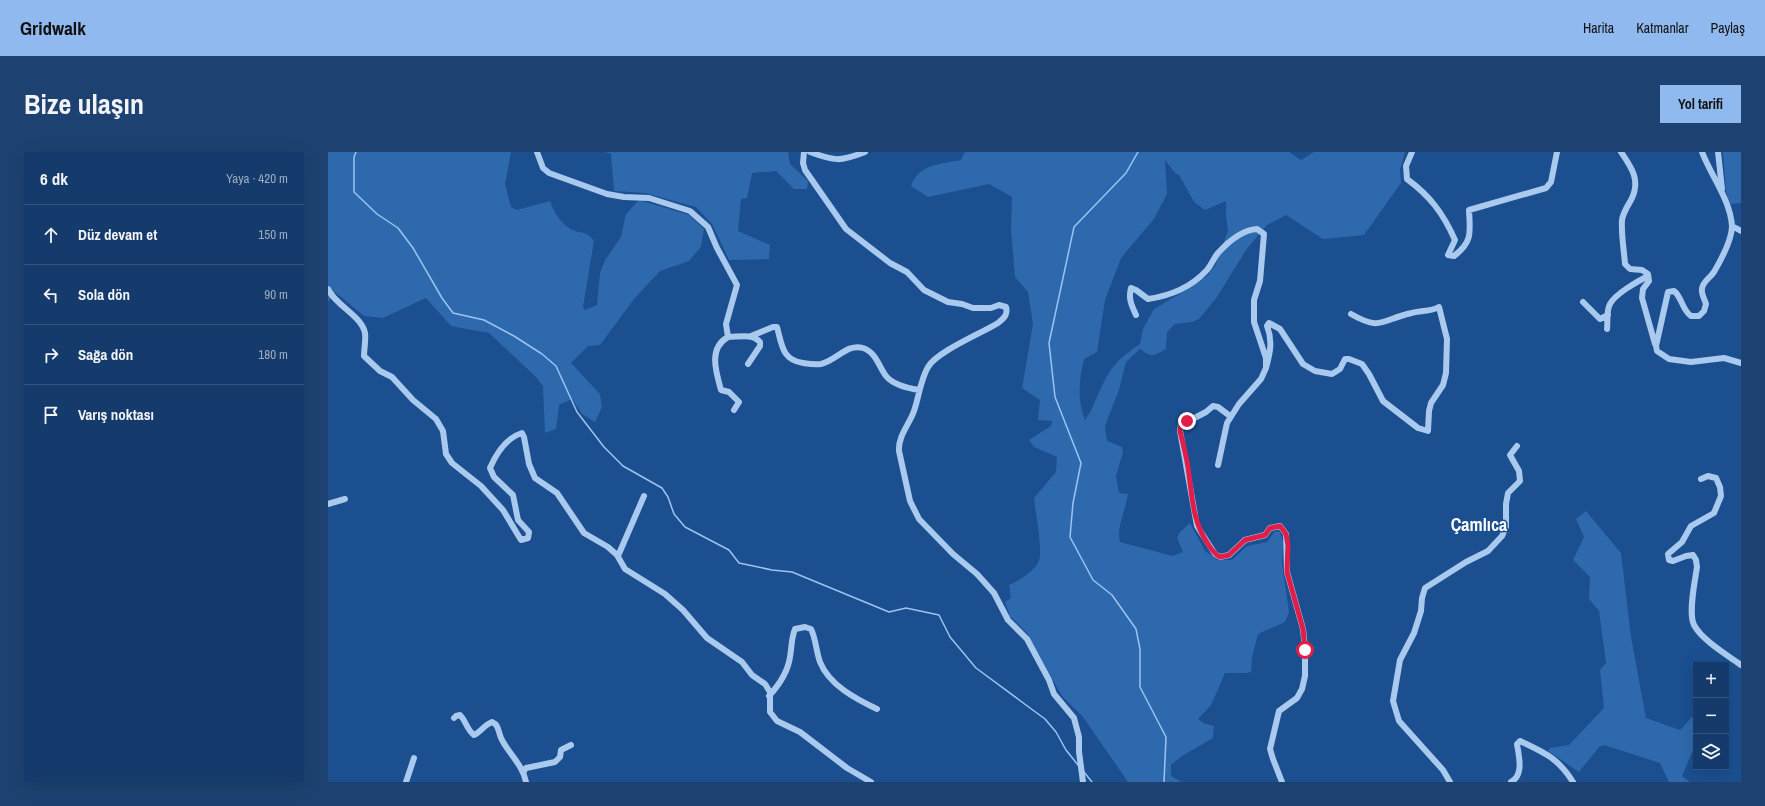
<!DOCTYPE html>
<html lang="tr">
<meta charset="utf-8">
<style>
body{margin:0;font-family:"Archivo Narrow",sans-serif;background:#1d4271;color:#f1f3f6}
.controls{position:absolute;right:12px;bottom:12px;display:grid;overflow:hidden;border-radius:0px;box-shadow:0 4px 16px #0002}
.controls button{width:36px;height:36px;display:grid;place-items:center;padding:0;border:0;border-bottom:1px solid #33557e;background:#143b6b;color:#f1f3f6;font:20px sans-serif}
.stop{position:absolute;width:12px;height:12px;margin:-9px;border:3px solid #e11d48;border-radius:50%;background:#fff}
.stop.end{background:#e11d48;border-color:#fff;box-shadow:0 1px 4px #0008}
.list{margin:0;padding:0;list-style:none}
h2{display:flex;justify-content:space-between;align-items:center;height:52px;margin:0;padding:0 16px;font-size:17px}
h2 small{font-size:13px;font-weight:400;color:#9dadc1}
.list li{display:grid;grid-template-columns:26px 1fr auto;gap:12px;align-items:center;box-sizing:border-box;height:60px;padding:0 16px;border-top:1px solid #33557e}
.list b{display:block;font-size:15px;white-space:nowrap}
.list em{font-size:13px;font-style:normal;color:#9dadc1}
.icon{flex:none;width:22px;height:22px;fill:none;stroke:currentColor;stroke-width:2;stroke-linecap:round;stroke-linejoin:round}
.map{position:relative;flex:none;width:1413px;height:630px;overflow:hidden;border-radius:0px}
header{display:flex;align-items:center;gap:24px;box-sizing:border-box;height:56px;padding:0 20px;background:#90b9f0;color:#111}
header strong{font-size:19px}
nav{display:flex;gap:22px;margin-inline-start:auto;font-size:14px}
.intro{display:flex;align-items:center;justify-content:space-between;box-sizing:border-box;height:96px;padding:0 24px}
h1{margin:0;font-size:28px}
.button{padding:10px 18px;border-radius:0px;background:#90b9f0;color:#111;font-size:14px;font-weight:700}
main{display:flex;gap:24px;padding:0 24px}
aside{flex:1;background:#143b6b;border-radius:0px;box-shadow:0 4px 16px #0002}
.map>svg:first-child{display:block}
.green{fill:#2e69ad;fill-rule:evenodd}
.lines{fill:none;stroke-linecap:round;stroke-linejoin:round}
.stream{stroke:#9cc4f0;stroke-width:1.5}
.minor{stroke:#a9c9ee;stroke-width:6}
.route{stroke:#e11d48;stroke-width:5}
.labels{text-anchor:middle;dominant-baseline:central;stroke-width:3;stroke-linejoin:round;paint-order:stroke}
.district-label{font-size:18px;font-weight:bold;fill:#fff;stroke:#1b4f8f}
</style>
<header>
<strong>Gridwalk</strong>
<nav><a>Harita</a><a>Katmanlar</a><a>Paylaş</a></nav>
</header>
<div class="intro"><h1>Bize ulaşın</h1><a class="button">Yol tarifi</a></div>
<main>
<aside>
<h2>6 dk<small>Yaya · 420 m</small></h2>
<ul class="list">
<li><svg class="icon" aria-label="ahead" viewBox="0 0 24 24"><path d="M12 20V5M6 11l6-6 6 6"/></svg><div><b>Düz devam et</b></div><em>150 m</em></li>
<li><svg class="icon" aria-label="left" viewBox="0 0 24 24"><path d="M17 20v-9H6M10 6l-5 5 5 5"/></svg><div><b>Sola dön</b></div><em>90 m</em></li>
<li><svg class="icon" aria-label="right" viewBox="0 0 24 24"><path d="M7 20v-9h11M14 6l5 5-5 5"/></svg><div><b>Sağa dön</b></div><em>180 m</em></li>
<li><svg class="icon" aria-label="arrive" viewBox="0 0 24 24"><path d="M6 21V4h12l-3 4 3 4H6"/></svg><div><b>Varış noktası</b></div></li>
</ul>
</aside>
<div class="map">
<svg width="1413" height="630" viewBox="0 0 1413 630">
<rect width="100%" height="100%" fill="#1b4f8f"/>
<path class="green" d="M0 0H183L177 32 183 55 189 58 222 49C226 61 234 74 247 79 257 82 259 80 266 89L255 155 257 158 269 153 272 121 277 108 293 85 298 62 311 48 361 63 376 77 373 95 361 109 332 119 306 147 272 193 260 194 243 211 272 242 274 255 267 270 254 262 244 247 231 253 228 277 217 281 215 234 207 224 161 181 123 174 98 146 55 166 36 164 7 140 0 150Z
M277 0H460L462 12 480 29 479 37H466L448 19 424 21 419 46 413 47 410 79 442 93 441 107 401 108 384 72 368 55 317 41 286 39 283 2Z
M637 0H961L973 8 986 0H1077L1072 18 1073 31 1036 83 995 87 958 63 939 73 918 98 889 145 871 167 864 170 847 172 839 180 838 197C825 204 824 206 812 197L798 210 791 238 777 274 779 289 794 295 795 300 788 324 791 341 800 342C798 356 788 377 792 390L845 404 855 400 849 386 852 380 862 371 877 399 889 408H904L919 394 939 390 947 379 952 380 955 390 954 412 961 460 957 470 930 482 924 505 923 520 919 521H897L883 553 870 567 875 571 886 574 885 586 854 604 843 613V624L854 630H800L755 565 734 544 699 481 682 464 677 450 683 446 681 433C689 430 706 419 710 411 716 401 707 359 706 346L728 320 729 305 706 295 701 288 723 274 724 269 710 268 712 248 694 236 705 172 700 140 687 125 683 78 684 45 661 32 600 45 583 34C590 12 613 12 633 8ZM837 8 847 21 851 23 866 50 877 58 898 49V65L900 79 887 114 879 124 860 137 826 157 815 177 812 192C791 206 783 214 772 238 767 248 764 259 757 268 749 248 751 228 756 207L769 200 777 148 793 106 826 67 839 42Z
M1395 0H1413V51L1402 52 1398 40Z
M1258 359 1293 401 1303 485 1318 566 1352 578 1364 565 1368 568V592L1354 624 1362 630H1341L1332 611 1276 593 1271 595 1251 620 1220 599 1222 596 1241 593 1276 556 1272 518 1278 511 1271 459 1261 447 1262 425 1245 408 1256 385 1248 367Z"/>
<g class="lines">
<path class="stream" d="M28 0 26 5V40L49 62 70 76 85 96 114 146 125 161 156 168 186 184 214 202 228 214 249 260 276 295 295 314 334 336 340 345 346 362 357 375 401 398 411 411 444 418 464 420 561 460 578 456 611 463 622 485 648 516 717 567 728 580 738 598 750 613
M810 0 798 21 746 75 721 191 727 245 753 311 745 351 742 385 765 428 784 443 808 477 812 497V535L838 585 836 630
M756 620 764 630"/>
<path class="minor" d="M209 0 215 16 221 21 279 42 296 45 321 46 362 59 380 75 389 96 409 133 398 172 400 185C380 196 388 220 393 238L401 240 411 250 406 258
M476 0 475 11 477 18 518 77 562 111 579 120 596 138 620 150 634 152 645 156H663L671 153 678 155C680 163 676 166 670 171 654 181 608 200 600 215 592 229 591 245 586 259 581 273 570 284 571 299L582 349 591 367 625 402 649 422 666 441 680 468 699 487 721 528 726 542 746 566 751 585V600L755 630
M482 0C506 9 512 10 537 0
M1084 0 1078 14 1079 27C1102 44 1115 61 1127 88L1120 103 1126 104C1145 90 1142 80 1141 58L1218 36 1223 30 1229 0
M1293 0C1304 16 1313 29 1303 48 1299 55 1295 61 1294 68 1293 82 1296 98 1297 112L1302 117 1314 118 1320 122 1321 129 1315 137 1314 146 1327 192
M1374 0C1383 24 1402 47 1404 74 1404 88 1393 108 1386 120 1382 126 1374 130 1374 137 1373 142 1377 148 1378 152L1376 159 1371 164H1363C1354 158 1354 145 1346 139L1340 140 1328 194 1329 199 1341 207 1363 210 1396 206 1413 211
M1390 0 1394 37
M1404 74 1413 79
M0 137C7 153 34 164 37 181 38 188 36 197 36 204L52 219 64 225 85 248 108 267 115 279 118 302 124 311 153 334 175 358 193 388 200 386 201 380 190 368 185 343 166 325 162 316C168 302 178 286 194 281L196 285 201 312 207 326 229 341 256 381 280 395 289 403 297 417 337 442 355 458 379 486 414 510 424 523 437 532 442 540V560L449 569 472 580 519 616 543 630
M1255 150 1272 167 1280 163
M808 163C804 154 800 147 803 136L808 138 820 147C841 144 863 135 878 119 883 114 885 107 890 101 900 90 914 78 929 77L936 82 932 129 926 148V170L938 206V216L933 227 911 252 899 271 890 313
M1279 177C1280 170 1278 159 1282 152 1287 142 1310 129 1320 124
M423 184 445 175H449C454 193 454 208 475 211 481 212 487 213 493 212 508 209 519 191 535 196 548 200 551 215 558 224 565 233 580 236 591 238
M400 185C411 185 424 181 432 190V194L420 212
M938 216C942 201 945 189 939 174L941 171 952 177 975 212 987 219 1004 222 1012 217 1017 207H1021L1034 212 1041 222 1055 249 1090 276 1100 279 1101 259 1103 251 1115 233 1118 221 1119 187 1111 155C1102 160 1093 158 1084 161 1054 167 1054 180 1023 162
M902 264 890 255 885 254 878 260 853 273 852 279 869 374 887 402 892 405 901 403 917 388 937 383 942 376 952 374 958 382 959 420 975 477 977 497V524L974 537 969 546 951 559 942 597 945 607 954 630
M1373 327 1380 324 1388 326 1392 335 1393 344 1386 361 1363 374 1354 390 1340 402 1341 408 1345 409 1358 404 1365 403 1368 408 1369 415C1367 429 1360 461 1366 473 1374 488 1399 503 1413 513
M0 352 17 347
M290 404 316 344
M441 544C451 533 460 519 462 505 464 494 463 487 467 477L477 475 483 477C488 487 488 499 492 510 501 533 528 547 549 557
M126 566 128 564 132 563C138 569 139 578 146 583 153 580 156 573 164 570 171 573 170 579 173 586 180 601 195 613 198 630
M196 619 198 616 227 610 232 605 233 598 243 593
M78 630 86 606
M1122 630 1115 618 1071 569 1065 549 1072 508 1086 481 1093 459 1094 446 1097 436 1138 410 1160 399 1174 384 1178 375V352L1180 341 1192 329 1191 319 1182 303 1189 294
M1183 630C1196 623 1191 605 1189 592L1192 589C1217 601 1230 606 1245 630"/>
</g>
<g class="lines">
<path class="route" d="M859 269 853 273 852 279C855 291 858 303 860 315 864 342 864 369 880 392 884 398 886 402 892 405L901 403 917 388 937 383 942 376 952 374 958 382 960 393 959 420 975 477 977 498"/>
</g>
<g class="labels">
<g class="district-label">
<text x="1151" y="372">Çamlıca</text>
</g>
</g>
</svg>
<div class="controls">
<button>+</button>
<button>−</button>
<button><svg class="icon" aria-label="layers" viewBox="0 0 24 24"><path d="M12 4l9 5-9 5-9-5zM3 14l9 5 9-5"/></svg></button>
</div>
<div class="stop" style="left:977px;top:498px"></div>
<div class="stop end" style="left:859px;top:269px"></div>
</div>
</main>
